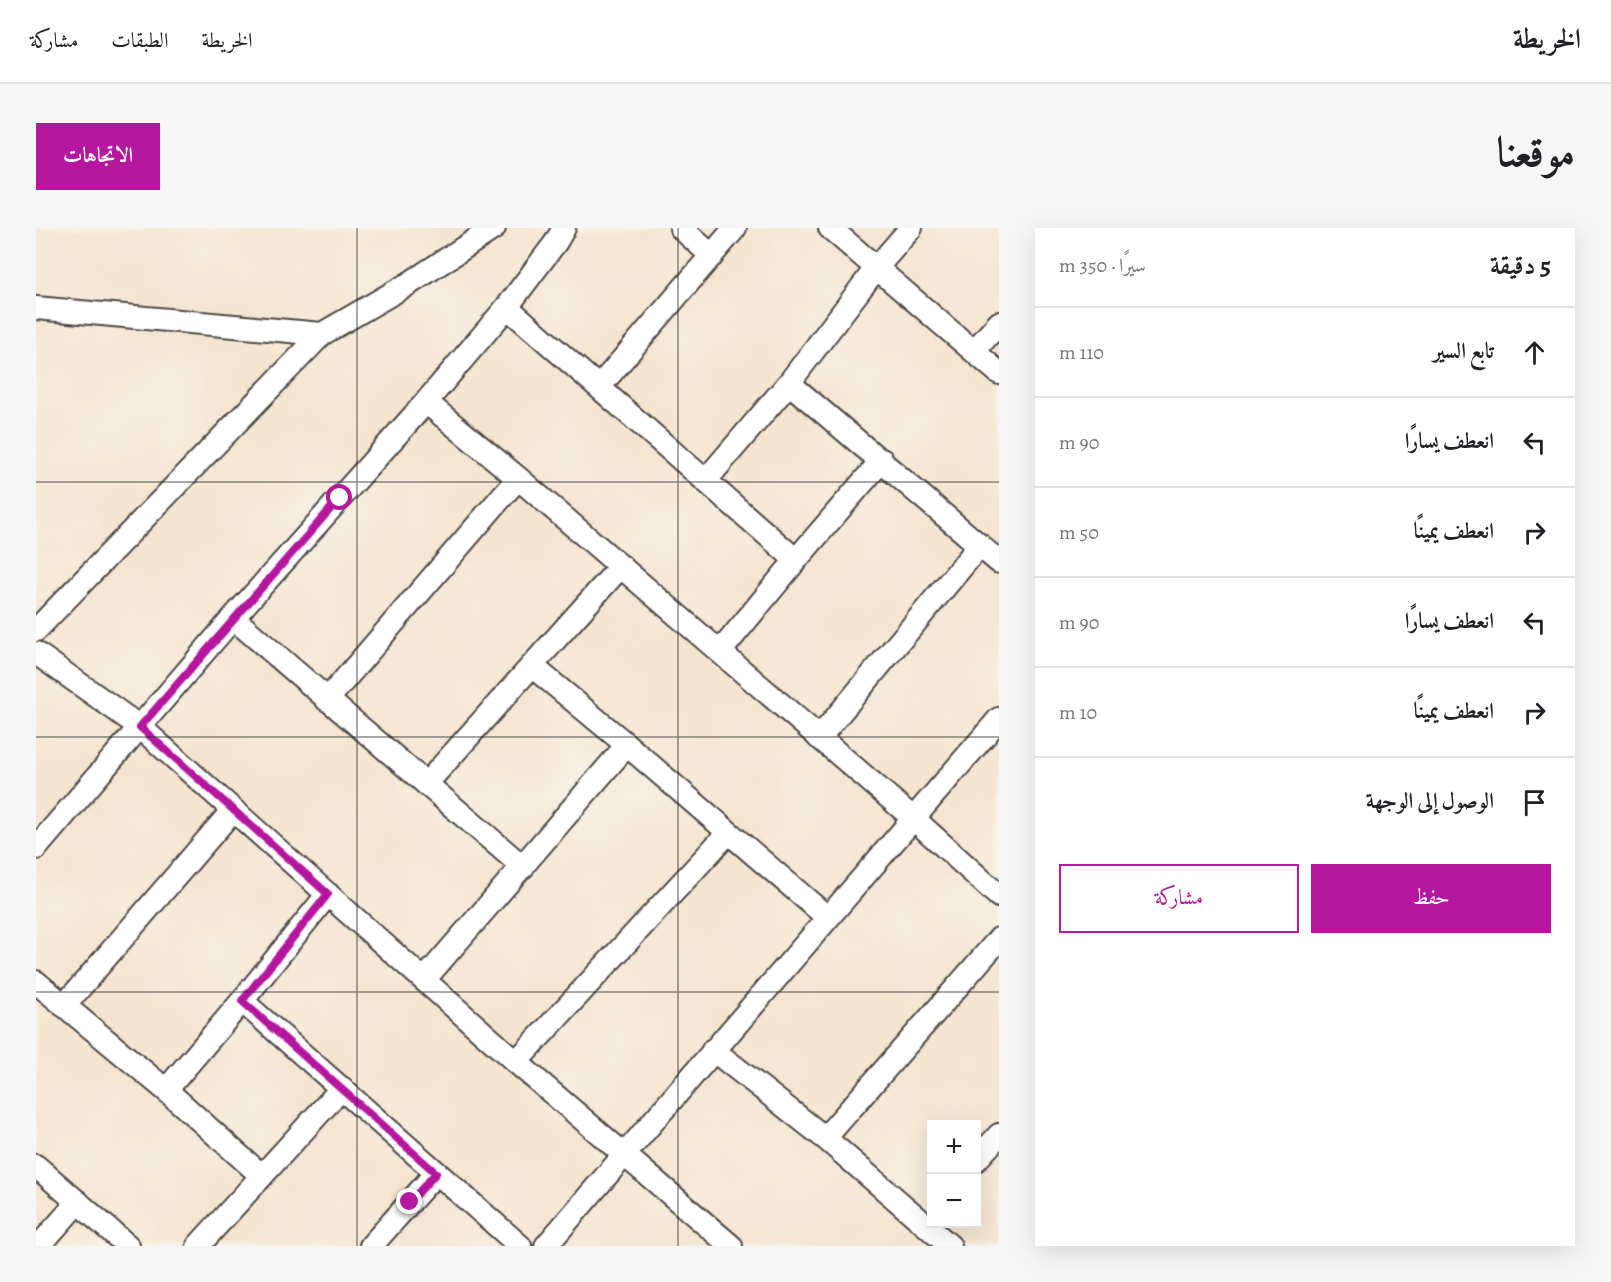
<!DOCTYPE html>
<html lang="ar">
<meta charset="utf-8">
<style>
body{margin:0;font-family:Alegreya,Amiri,serif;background:#f6f6f6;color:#202124;direction:rtl}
.controls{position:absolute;right:18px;bottom:18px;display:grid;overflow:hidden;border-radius:0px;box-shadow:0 6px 24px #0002}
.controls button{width:54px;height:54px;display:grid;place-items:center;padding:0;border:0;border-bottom:2px solid #e0e0e0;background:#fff;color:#202124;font:30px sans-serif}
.stop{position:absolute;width:18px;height:18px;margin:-14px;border:4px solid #b5179e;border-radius:50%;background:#fff}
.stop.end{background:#b5179e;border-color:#fff;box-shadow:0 2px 6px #0008}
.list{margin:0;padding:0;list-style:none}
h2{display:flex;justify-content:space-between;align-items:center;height:78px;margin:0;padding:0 24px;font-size:26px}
h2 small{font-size:20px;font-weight:400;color:#757577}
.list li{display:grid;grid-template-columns:39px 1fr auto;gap:18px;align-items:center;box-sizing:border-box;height:90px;padding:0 24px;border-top:2px solid #e0e0e0}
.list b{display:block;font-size:22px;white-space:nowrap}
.list em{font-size:20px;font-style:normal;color:#757577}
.actions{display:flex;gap:12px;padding:18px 24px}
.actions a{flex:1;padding:14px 0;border:2px solid #b5179e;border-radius:0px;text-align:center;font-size:21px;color:#b5179e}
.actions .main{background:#b5179e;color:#fff}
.icon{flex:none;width:33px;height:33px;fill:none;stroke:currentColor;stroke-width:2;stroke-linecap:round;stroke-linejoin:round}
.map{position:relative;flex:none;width:963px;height:1018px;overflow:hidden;direction:ltr;border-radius:0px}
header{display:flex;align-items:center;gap:36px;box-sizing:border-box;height:84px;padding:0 30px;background:#fff;border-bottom:2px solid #e0e0e0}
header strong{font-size:28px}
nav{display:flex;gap:33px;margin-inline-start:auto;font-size:21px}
.intro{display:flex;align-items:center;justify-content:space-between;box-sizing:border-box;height:144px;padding:0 36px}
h1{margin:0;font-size:42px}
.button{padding:15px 27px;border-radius:0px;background:#b5179e;color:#fff;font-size:21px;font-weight:700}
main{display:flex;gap:36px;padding:0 36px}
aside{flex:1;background:#fff;border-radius:0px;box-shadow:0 6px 24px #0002}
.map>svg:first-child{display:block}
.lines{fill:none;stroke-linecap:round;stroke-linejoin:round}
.minor-casing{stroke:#494744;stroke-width:26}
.minor{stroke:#fff;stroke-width:22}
.route{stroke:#b5179e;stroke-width:8}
.grid{fill:none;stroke:#2b2b2b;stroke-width:1.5;stroke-opacity:0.55}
</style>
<header>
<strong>الخريطة</strong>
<nav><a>الخريطة</a><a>الطبقات</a><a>مشاركة</a></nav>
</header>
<div class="intro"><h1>موقعنا</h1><a class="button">الاتجاهات</a></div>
<main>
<aside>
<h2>5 دقيقة<small>سيرًا · 350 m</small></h2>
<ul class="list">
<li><svg class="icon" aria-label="ahead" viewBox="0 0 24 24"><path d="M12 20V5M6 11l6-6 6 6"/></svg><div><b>تابع السير</b></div><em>110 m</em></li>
<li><svg class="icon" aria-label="left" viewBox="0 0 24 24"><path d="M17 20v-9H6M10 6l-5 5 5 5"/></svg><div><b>انعطف يسارًا</b></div><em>90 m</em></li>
<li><svg class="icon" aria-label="right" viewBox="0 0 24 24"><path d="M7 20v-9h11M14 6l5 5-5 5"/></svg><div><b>انعطف يمينًا</b></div><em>50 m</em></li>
<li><svg class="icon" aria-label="left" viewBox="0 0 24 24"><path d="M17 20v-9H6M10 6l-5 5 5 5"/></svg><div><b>انعطف يسارًا</b></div><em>90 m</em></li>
<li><svg class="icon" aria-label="right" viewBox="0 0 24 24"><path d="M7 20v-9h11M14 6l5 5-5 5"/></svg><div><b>انعطف يمينًا</b></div><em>10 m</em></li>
<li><svg class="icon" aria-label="arrive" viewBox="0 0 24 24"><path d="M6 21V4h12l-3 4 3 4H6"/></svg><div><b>الوصول إلى الوجهة</b></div></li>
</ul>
<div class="actions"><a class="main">حفظ</a><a>مشاركة</a></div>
</aside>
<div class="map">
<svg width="963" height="1018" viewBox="0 0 963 1018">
<rect width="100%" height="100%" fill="#f7f3e8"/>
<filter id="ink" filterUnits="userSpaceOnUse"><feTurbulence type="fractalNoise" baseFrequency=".0167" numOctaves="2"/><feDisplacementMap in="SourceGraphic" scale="12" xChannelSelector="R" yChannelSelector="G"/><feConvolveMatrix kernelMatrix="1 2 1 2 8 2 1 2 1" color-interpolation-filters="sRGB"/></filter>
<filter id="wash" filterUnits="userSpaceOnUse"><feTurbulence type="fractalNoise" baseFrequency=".008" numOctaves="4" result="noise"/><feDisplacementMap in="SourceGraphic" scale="24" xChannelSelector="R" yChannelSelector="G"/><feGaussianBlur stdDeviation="1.35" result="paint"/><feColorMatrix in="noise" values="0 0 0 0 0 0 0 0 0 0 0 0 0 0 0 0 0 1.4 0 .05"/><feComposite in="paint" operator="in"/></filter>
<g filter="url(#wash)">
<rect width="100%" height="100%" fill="#f5e4cf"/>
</g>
<g filter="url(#ink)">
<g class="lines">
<g class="minor-casing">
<path id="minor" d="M645 0 676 28
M794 0 963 145
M471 79 760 332
M0 80 286 106
M938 123 963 95
M753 155 963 334
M563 159 699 0
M390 174 471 79 520 14 528 0
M670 252 753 155 841 39 875 0
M197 390 487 639
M0 402 286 106 374 55 458 0
M684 424 760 332 846 232
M0 425 104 499 480 834 695 1018
M496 438 591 517 791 689
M291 472 482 250
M783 510 944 317
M390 556 585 338
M0 620 197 390 390 174 482 250 878 591 963 668
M388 752 591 517
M0 754 130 862 226 948
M206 773 484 1018
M28 778 197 582
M677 822 789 910 914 1018
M480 834 692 605
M130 862 206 773 292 666
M789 910 963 711
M940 932 963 907
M0 938 92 1018
M3 1018 42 974
M162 1018 306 860
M335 1018 400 945
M510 1018 963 491"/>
</g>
<use href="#minor" class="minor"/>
</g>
</g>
<g class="lines" filter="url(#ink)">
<path class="route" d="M304 270 104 499 292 666 206 773 400 945 374 974"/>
</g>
<path class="grid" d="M321 0V1018M642 0V1018M0 254H963M0 509H963M0 764H963"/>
</svg>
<div class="controls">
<button>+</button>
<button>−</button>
</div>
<div class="stop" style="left:304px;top:270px"></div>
<div class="stop end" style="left:374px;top:974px"></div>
</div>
</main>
